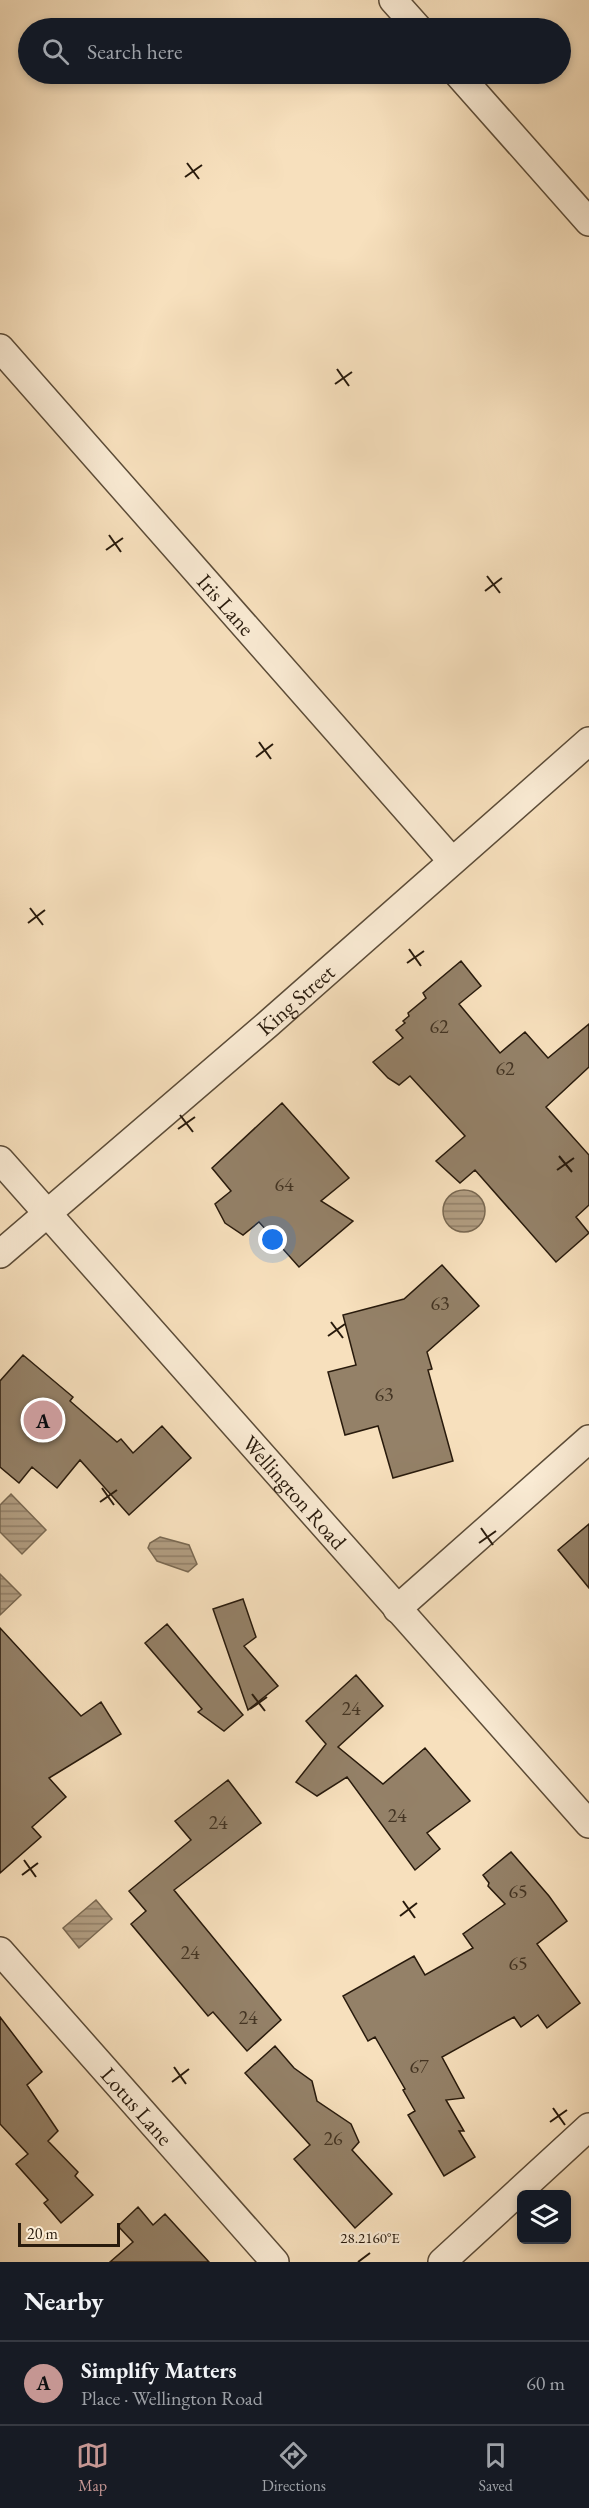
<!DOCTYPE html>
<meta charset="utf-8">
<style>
body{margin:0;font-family:"EB Garamond",serif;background:#20242c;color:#f1f3f6}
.controls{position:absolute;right:18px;bottom:18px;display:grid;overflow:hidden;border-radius:9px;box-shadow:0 3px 9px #0003}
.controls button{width:54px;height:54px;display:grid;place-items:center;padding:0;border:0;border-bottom:2px solid #363941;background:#171b24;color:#f1f3f6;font:30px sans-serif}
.scale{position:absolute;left:18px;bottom:15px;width:102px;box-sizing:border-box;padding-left:6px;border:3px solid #281a0c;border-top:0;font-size:16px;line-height:21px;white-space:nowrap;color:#281a0c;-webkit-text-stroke:4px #faebd4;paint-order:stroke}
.you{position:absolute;left:273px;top:1240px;width:21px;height:21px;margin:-15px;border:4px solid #fff;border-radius:50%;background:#1a73e8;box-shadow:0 0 0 9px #1a73e833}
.badge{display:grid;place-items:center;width:39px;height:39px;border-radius:50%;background:#c59692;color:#111;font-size:20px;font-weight:700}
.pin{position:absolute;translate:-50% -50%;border:3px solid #fff;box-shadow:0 2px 6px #0006}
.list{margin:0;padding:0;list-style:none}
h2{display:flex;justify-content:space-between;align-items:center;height:78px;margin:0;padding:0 24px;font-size:26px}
h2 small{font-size:20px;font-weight:400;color:#9ea1a6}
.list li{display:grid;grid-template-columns:39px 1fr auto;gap:18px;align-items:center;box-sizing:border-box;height:84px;padding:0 24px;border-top:2px solid #363941}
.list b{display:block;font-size:22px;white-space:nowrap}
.list p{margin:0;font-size:20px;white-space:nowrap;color:#9ea1a6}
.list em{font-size:20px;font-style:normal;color:#9ea1a6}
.icon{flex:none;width:33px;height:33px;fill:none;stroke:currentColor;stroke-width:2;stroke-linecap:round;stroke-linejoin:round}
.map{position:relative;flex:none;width:589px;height:2262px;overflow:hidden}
.search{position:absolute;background:#171b24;box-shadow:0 3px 9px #0003;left:18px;right:18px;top:18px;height:66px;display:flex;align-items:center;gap:15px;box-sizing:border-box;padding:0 21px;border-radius:33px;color:#9ea1a6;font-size:22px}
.sheet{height:162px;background:#171b24}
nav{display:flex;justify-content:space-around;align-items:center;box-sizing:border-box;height:84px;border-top:2px solid #363941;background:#171b24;font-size:16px;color:#9ea1a6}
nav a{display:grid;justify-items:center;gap:3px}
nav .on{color:#c59692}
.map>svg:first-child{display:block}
.water{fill:url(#water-rules);stroke:#7a6952;stroke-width:1.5}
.building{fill:#948168;stroke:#281a0c;stroke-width:1.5}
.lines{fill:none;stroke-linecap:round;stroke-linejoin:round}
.street-casing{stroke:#5c4c38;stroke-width:30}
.street{stroke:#faebd4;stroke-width:27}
.ticks{fill:none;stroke:#281a0c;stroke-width:2}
.labels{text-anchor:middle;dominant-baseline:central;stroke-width:4.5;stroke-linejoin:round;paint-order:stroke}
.number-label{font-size:20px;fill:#433423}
.street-label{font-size:22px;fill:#281a0c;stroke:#faebd4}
.ticks-label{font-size:15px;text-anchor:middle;fill:#281a0c;stroke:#faebd4;stroke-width:4.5;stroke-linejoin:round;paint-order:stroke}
</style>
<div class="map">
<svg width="589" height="2262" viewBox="0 0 589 2262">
<defs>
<pattern id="water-rules" width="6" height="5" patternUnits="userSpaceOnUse" patternTransform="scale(1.5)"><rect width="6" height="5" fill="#b19d81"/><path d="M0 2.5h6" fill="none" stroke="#907f68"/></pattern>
</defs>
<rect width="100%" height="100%" fill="#f7e0bd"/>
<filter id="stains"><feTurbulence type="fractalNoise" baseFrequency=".00333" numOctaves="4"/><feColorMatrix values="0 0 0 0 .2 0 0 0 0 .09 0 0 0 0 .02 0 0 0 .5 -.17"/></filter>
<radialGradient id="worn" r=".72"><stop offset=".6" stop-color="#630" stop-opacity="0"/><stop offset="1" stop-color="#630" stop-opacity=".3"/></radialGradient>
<path class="water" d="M443 1211a21 21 0 1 1 42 0a21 21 0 1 1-42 0Z
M11 1494 46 1530 22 1554 0 1532V1505Z
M160 1537 189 1545 197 1564 188 1572 157 1561 148 1548 150 1543Z
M0 1574 21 1595 0 1615Z
M96 1900 112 1919 79 1948 63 1928Z"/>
<path class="building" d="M461 961 481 986 459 1004 500 1053 525 1032 548 1058 589 1024V1067L546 1107 589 1155V1205L576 1217 589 1233 556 1262 475 1170 460 1183 436 1161 465 1136 410 1076 399 1085 388 1078 373 1062 403 1038 396 1030 405 1023 403 1021 409 1016 408 1013 426 998 423 993Z
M282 1103 349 1178 321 1201 353 1221 299 1267 259 1222 243 1235 225 1223 215 1204 231 1191 212 1168Z
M442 1265 479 1306 427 1352 432 1369 428 1370 453 1461 393 1478 378 1426 345 1435 328 1372 356 1365 343 1315 404 1299Z
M23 1355 73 1397 70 1401 117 1442 121 1439 133 1453 162 1426 191 1458 129 1515 80 1460 57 1488 32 1467 19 1483 0 1467V1381Z
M589 1524V1588L558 1550Z
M243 1599 256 1637 244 1646 278 1686 248 1710 213 1609Z
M167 1624 243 1715 224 1731 198 1712 202 1709 145 1643Z
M0 1628 81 1716 101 1702 121 1734 49 1778 66 1797 32 1827 41 1837 0 1873Z
M356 1675 383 1706 338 1747 383 1784 425 1748 470 1801 427 1833 440 1849 415 1870 347 1777 317 1796 296 1782 326 1744 306 1721Z
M228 1780 261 1823 174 1890 281 2020 247 2051 213 2012 208 2016 131 1924 146 1911 129 1891 191 1840 175 1821Z
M511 1852 549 1896 567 1921 537 1944 580 2003 547 2028 538 2015 521 2027 514 2017 442 2057 464 2098 446 2100 464 2131H459L475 2157 444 2176 408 2115 415 2111 403 2090 405 2089 375 2037 368 2041 343 1996 414 1956 425 1975 473 1948 463 1934 505 1904 488 1886 489 1883 483 1875Z
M0 2017 42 2072 27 2085 58 2131 48 2141 78 2172 75 2176 93 2195 61 2223 44 2203 48 2200 16 2164 28 2154 0 2124Z
M275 2046 294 2068 312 2081 317 2101 351 2124 359 2142 352 2150 392 2194 355 2228 294 2159 310 2145 245 2073Z
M138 2207 153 2225 165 2214 209 2262H110L133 2242 118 2226Z"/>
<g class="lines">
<g class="street-casing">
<g id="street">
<path d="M393 0 418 28"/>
<path d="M458 74 589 222"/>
<path id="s1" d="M0 348 452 861"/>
<path id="s2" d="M0 1160 589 1824"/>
<path id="s3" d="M0 1254 268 1024 589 741"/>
<path d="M397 1609 589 1439"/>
<path id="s4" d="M0 1951 275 2262"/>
<path d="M442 2262 589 2127"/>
</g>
</g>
<use href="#street" class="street"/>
</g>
<path class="ticks" d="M187 163 199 179M185 177 202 165M337 369 349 386M335 384 352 372M109 535 121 552M106 550 123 538M487 576 500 593M485 591 502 578M259 742 271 759M256 757 273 744M30 908 43 925M28 923 45 910M409 949 421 966M407 963 424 951M180 1115 193 1132M178 1129 195 1117M559 1156 572 1172M557 1170 574 1158M331 1322 343 1338M328 1336 345 1324M102 1488 114 1505M100 1502 117 1490M481 1528 493 1545M479 1543 496 1531M252 1694 265 1711M250 1709 267 1697M24 1860 36 1877M22 1875 38 1863M403 1901 415 1918M400 1916 417 1903M174 2067 186 2084M172 2082 189 2069M553 2108 565 2125M550 2122 567 2110M358 2262 370 2253"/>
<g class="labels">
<g class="number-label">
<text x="439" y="1026">62</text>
<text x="505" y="1068">62</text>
<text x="284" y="1184">64</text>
<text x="440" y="1303">63</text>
<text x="384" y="1394">63</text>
<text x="351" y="1708">24</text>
<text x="397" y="1815">24</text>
<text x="218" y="1822">24</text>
<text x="518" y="1891">65</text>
<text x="190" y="1952">24</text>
<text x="518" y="1963">65</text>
<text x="248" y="2017">24</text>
<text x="419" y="2066">67</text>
<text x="333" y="2138">26</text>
</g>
<g class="street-label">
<text stroke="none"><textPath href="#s1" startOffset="342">Iris Lane</textPath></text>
<text stroke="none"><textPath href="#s3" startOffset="390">King Street</textPath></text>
<text stroke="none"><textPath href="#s2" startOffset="444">Wellington Road</textPath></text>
<text stroke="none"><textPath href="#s4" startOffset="207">Lotus Lane</textPath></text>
</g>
</g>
<g class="ticks-label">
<text x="370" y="2243">28.2160°E</text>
</g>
<rect width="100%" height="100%" filter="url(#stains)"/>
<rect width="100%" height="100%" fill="url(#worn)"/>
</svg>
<div class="controls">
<button><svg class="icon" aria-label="layers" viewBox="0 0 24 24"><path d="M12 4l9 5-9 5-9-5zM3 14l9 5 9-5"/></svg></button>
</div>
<div class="scale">20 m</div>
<div class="you"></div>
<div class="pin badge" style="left:43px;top:1420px">A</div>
<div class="search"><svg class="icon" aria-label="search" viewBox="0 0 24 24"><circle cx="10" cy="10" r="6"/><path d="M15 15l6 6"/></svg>Search here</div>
</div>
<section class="sheet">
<h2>Nearby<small></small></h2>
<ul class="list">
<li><span class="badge">A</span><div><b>Simplify Matters</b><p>Place · Wellington Road</p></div><em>60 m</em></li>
</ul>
</section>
<nav>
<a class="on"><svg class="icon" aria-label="map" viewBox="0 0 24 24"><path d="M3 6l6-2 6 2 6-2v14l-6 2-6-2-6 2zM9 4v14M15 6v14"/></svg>Map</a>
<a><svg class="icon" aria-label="directions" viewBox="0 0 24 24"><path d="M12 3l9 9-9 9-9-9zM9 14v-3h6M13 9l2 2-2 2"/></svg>Directions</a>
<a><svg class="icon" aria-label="saved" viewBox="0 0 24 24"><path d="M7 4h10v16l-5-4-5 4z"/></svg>Saved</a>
</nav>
